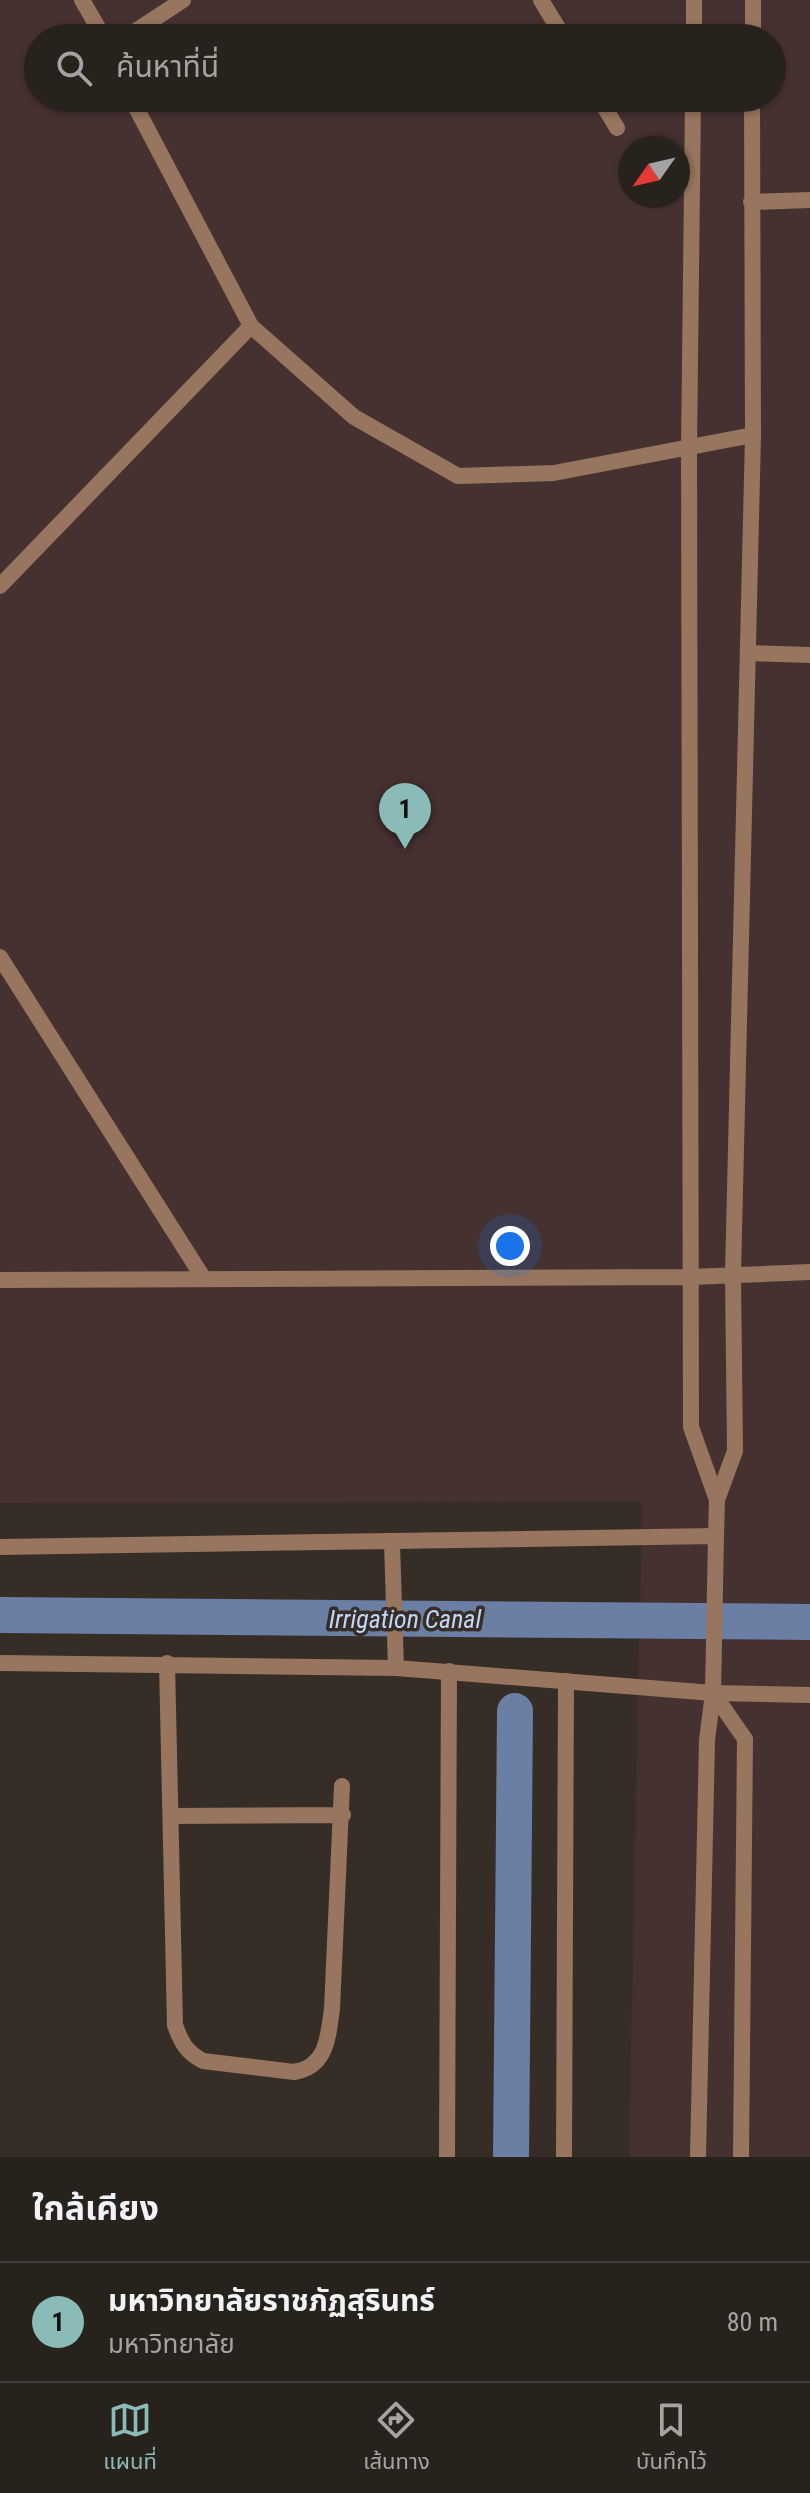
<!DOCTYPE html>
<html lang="th">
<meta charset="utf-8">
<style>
body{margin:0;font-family:"Roboto Condensed","Noto Sans Thai",sans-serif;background:#342f2a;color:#f1f3f6}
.compass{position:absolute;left:618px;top:136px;width:72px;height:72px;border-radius:50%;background:#28221d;box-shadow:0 2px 6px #0004;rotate:236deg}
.you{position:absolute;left:510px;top:1246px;width:28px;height:28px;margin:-20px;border:6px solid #fff;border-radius:50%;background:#1a73e8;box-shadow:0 0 0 12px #1a73e833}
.badge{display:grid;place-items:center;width:52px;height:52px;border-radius:50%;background:#8bbbb9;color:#111;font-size:26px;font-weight:700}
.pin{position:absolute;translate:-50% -66px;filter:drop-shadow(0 2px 4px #0008)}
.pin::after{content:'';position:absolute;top:42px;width:28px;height:24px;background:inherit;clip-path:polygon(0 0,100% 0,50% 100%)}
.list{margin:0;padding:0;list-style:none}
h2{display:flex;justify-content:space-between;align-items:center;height:104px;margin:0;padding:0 32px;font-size:34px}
h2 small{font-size:26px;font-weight:400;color:#a5a4a4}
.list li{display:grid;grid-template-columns:52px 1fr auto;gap:24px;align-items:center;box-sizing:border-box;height:120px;padding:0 32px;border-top:2px solid #443f3b}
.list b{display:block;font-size:30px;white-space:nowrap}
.list p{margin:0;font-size:26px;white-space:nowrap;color:#a5a4a4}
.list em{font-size:26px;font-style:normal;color:#a5a4a4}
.icon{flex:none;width:44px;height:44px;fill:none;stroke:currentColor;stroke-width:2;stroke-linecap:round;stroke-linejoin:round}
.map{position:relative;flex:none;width:810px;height:2157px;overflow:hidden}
.search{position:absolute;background:#28221d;box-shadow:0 2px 6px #0004;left:24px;right:24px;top:24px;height:88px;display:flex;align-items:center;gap:20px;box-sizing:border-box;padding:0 28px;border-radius:44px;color:#a5a4a4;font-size:30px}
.sheet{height:224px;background:#28221d}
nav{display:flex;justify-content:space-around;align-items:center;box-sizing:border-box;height:112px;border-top:2px solid #443f3b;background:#28221d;font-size:22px;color:#a5a4a4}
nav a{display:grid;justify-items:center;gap:4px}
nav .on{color:#8bbbb9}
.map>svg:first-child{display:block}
.education{fill:#45312f;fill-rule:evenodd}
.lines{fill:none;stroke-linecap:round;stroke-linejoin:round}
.canal{stroke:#6b7ea3;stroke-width:36}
.service{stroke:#97755e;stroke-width:16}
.minor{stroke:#97755e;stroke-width:16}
.tertiary{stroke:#97755e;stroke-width:16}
.labels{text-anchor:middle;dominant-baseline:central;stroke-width:7;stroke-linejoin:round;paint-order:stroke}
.water-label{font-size:26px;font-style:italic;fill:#c2d6fa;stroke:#362d27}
</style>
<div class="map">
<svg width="810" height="2157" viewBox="0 0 810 2157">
<rect width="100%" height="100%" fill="#362d27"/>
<path class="education" d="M0 0H810V2157H629L642 1502 0 1503ZM38 38H772V98H38ZM630 148H678V196H630Z"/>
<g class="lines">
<path class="canal" d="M0 1615 810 1622
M511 2157 515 1711"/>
<path class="service" d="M541 0 564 38
M125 38 183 0
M599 98 617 128
M748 653 810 655
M0 957 204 1279
M713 1693 745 1739 741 2157
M698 2157 707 1740 713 1693"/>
<path class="minor" d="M82 0 104 38
M694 38V0
M753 38V0
M131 98 251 326
M693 98 689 450 691 1427 717 1500
M751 202 810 200
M0 586 251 326 354 417 458 476 554 473 753 435
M0 1280 690 1277 810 1272
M716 1536 717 1500 735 1451 733 1274 753 435 752 98
M167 1663 175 2025C181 2042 186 2052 203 2061L294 2072C327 2067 328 2037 332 2009L342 1786
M171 1816 343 1815
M447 2157 449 1671
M564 2157 566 1681"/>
<path class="tertiary" d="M392 1543 396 1668
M0 1547 716 1536 713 1693
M0 1663 396 1668 713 1693 810 1695"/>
</g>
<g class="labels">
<g class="water-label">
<text x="405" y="1619">Irrigation Canal</text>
</g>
</g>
</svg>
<svg class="compass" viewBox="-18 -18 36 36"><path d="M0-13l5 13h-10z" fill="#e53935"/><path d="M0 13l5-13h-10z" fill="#a5a4a4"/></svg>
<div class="you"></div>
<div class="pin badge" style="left:405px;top:849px">1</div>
<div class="search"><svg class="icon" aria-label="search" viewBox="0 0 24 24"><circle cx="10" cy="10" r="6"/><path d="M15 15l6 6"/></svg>ค้นหาที่นี่</div>
</div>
<section class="sheet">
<h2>ใกล้เคียง<small></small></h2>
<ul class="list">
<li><span class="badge">1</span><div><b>มหาวิทยาลัยราชภัฏสุรินทร์</b><p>มหาวิทยาลัย</p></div><em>80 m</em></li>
</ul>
</section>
<nav>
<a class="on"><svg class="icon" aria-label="map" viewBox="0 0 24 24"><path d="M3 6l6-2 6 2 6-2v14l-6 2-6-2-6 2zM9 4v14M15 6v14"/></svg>แผนที่</a>
<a><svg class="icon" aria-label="directions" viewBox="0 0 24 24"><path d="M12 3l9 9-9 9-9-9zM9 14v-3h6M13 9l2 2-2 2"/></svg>เส้นทาง</a>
<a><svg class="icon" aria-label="saved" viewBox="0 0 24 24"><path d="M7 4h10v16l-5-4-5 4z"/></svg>บันทึกไว้</a>
</nav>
